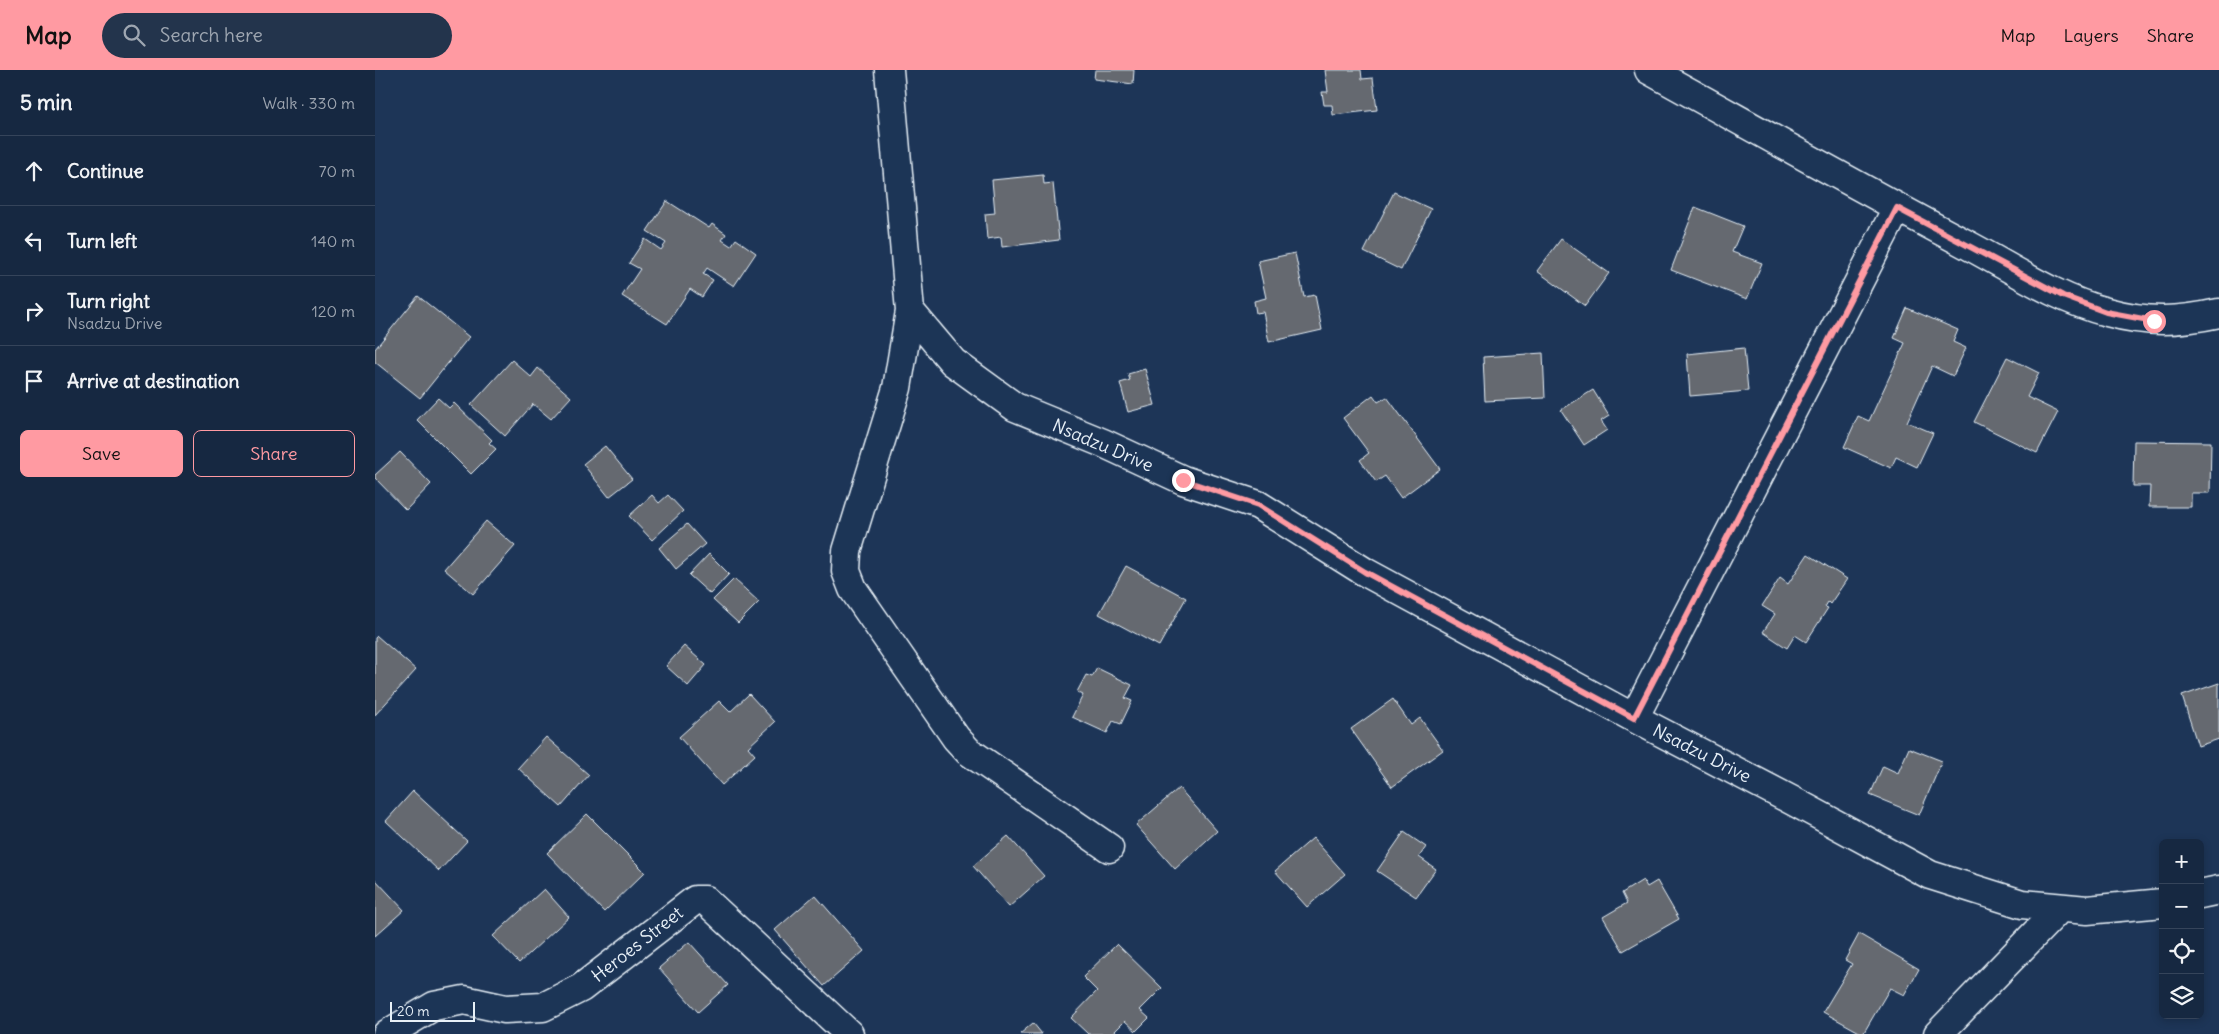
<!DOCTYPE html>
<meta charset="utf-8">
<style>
body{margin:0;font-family:Delius,sans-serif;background:#23344c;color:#f1f3f6}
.controls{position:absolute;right:15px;bottom:15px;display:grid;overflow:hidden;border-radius:8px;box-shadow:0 2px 8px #0003}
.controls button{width:45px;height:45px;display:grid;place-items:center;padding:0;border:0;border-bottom:1px solid #35445a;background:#162841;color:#f1f3f6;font:25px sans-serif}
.scale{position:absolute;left:15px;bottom:12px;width:85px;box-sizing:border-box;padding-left:5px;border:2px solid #e8f1f8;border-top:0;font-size:14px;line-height:18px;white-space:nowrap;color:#e8f1f8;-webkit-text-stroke:4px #1d3557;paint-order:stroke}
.stop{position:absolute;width:15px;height:15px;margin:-11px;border:4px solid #ff9aa2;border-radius:50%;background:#fff}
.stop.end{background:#ff9aa2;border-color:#fff;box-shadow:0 1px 5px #0008}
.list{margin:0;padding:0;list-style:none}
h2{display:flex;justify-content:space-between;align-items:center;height:65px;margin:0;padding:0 20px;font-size:21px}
h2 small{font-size:16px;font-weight:400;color:#9ea6b1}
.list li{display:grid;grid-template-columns:32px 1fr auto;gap:15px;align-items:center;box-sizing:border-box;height:70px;padding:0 20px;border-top:1px solid #35445a}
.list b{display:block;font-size:19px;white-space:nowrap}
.list p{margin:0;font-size:16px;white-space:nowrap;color:#9ea6b1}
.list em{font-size:16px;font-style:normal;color:#9ea6b1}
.actions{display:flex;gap:10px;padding:15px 20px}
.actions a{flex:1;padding:11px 0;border:1px solid #ff9aa2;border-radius:8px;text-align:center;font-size:18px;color:#ff9aa2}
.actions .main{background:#ff9aa2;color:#111}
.icon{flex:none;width:28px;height:28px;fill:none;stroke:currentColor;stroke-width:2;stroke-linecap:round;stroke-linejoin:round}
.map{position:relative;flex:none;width:1844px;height:964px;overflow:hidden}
header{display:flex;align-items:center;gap:30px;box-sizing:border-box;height:70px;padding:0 25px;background:#ff9aa2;color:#111}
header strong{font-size:24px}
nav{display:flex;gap:28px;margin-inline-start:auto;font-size:18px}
.search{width:350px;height:45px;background:#23344c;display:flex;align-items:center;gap:12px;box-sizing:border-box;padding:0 18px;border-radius:28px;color:#9ea6b1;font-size:19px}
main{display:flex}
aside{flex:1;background:#162841}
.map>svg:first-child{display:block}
.building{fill:#65696f;stroke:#e8f1f8}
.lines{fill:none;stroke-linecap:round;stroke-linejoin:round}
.street-casing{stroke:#e8f1f8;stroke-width:31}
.street{stroke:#1d3557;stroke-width:28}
.route{stroke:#ff9aa2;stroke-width:6}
.labels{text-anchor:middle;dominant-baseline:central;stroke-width:4;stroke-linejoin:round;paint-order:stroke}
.street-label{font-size:18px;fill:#e8f1f8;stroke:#1d3557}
</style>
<header>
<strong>Map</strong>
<div class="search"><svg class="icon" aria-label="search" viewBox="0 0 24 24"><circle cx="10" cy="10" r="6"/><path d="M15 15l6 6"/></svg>Search here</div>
<nav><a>Map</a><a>Layers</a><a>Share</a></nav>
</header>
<main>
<aside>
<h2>5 min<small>Walk · 330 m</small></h2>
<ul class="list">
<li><svg class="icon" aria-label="ahead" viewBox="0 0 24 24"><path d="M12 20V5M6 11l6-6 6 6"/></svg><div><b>Continue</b></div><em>70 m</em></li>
<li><svg class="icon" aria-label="left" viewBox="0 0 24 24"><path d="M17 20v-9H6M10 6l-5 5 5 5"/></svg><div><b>Turn left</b></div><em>140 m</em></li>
<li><svg class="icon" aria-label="right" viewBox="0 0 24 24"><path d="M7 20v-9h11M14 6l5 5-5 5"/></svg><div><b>Turn right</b><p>Nsadzu Drive</p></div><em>120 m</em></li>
<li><svg class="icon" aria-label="arrive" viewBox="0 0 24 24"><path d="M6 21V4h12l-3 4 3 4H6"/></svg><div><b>Arrive at destination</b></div></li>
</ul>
<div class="actions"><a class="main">Save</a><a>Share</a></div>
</aside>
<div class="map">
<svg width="1844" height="964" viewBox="0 0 1844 964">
<rect width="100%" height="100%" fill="#1d3557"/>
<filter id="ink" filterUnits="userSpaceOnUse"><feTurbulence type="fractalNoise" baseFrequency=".02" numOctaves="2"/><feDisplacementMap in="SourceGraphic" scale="10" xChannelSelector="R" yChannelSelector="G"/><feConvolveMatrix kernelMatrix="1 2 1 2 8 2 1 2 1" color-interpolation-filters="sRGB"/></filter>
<g filter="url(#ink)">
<path class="building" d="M720 0H759L758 14 719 9Z
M950 0H986L987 9 998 8 1002 40 958 45 957 35H949L947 22H953Z
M668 105 669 114 678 113 684 170 627 177 626 167 612 169 610 144 620 143 617 110Z
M1019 122 1056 139 1026 200 989 182Z
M292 131 334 158 337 154 351 164 347 170 356 176 361 169 381 183 359 216 332 198 328 204 338 210 327 227 315 219 292 254 247 226 265 199 254 193 270 169 286 180 291 173 272 161Z
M1320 137 1368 156 1357 182 1387 193 1372 229 1296 200Z
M1186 169 1234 203 1210 236 1162 201Z
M920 183 929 227 940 225 947 260 894 272 888 242 881 243 879 231 891 228 883 191Z
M43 226 94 267 45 328 0 292V279Z
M1532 238 1583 260 1578 272 1591 278 1578 306 1557 296 1532 352 1558 363 1542 397 1521 387 1516 398 1469 377 1483 346 1494 351 1530 273 1519 268Z
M1369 278 1373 321 1315 326 1312 284Z
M1168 283 1170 328 1110 331 1108 287Z
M1632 287 1664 303 1652 327 1683 342 1662 383 1599 352Z
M137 290 156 307 163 298 196 327 176 349 158 334 130 366 96 335Z
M770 299 780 335 753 342 745 313 755 310 753 304Z
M1218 320 1234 346 1226 351 1232 360 1209 375 1186 340Z
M998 325 1003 332 1012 327 1065 399 1026 428 1010 406 1001 412 985 390 994 383 968 348Z
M63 328 74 338 79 333 117 370 114 373 121 379 96 404 42 350Z
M1759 371 1836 372 1835 423H1816V437H1774L1775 416H1758Z
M230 376 257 409 234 427 208 394Z
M25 382 56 414 31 440 0 408V405Z
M277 425 284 433 293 425 308 441 277 470 254 446Z
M111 451 140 476 98 524 69 499Z
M312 454 330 474 301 499 284 478Z
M334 484 354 504 335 524 314 505Z
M1433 484 1472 509 1455 534 1453 532 1450 537 1453 538 1431 572 1420 565 1412 578 1388 562 1400 544 1387 536 1405 508 1413 514Z
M751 496 811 528 784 576 724 544Z
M359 509 384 532 363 553 338 530Z
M2 566 41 600 0 645V568Z
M309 576 331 595 313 616 291 596Z
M722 598 757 615 750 628 757 631 746 654 738 651 732 663 697 647 708 625 702 622 711 605 717 607Z
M1844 613V669L1823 676 1807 626Z
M374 624 400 652 373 677 380 685 347 715 304 667 344 631 355 642Z
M1018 629 1036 655 1045 648 1068 680 1017 717 976 659Z
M171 667 214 705 186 737 143 698Z
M1534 678 1567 691 1544 745 1495 725 1508 696 1523 703Z
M804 718 842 761 800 799 761 755Z
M38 721 92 771 64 801 11 751Z
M212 744 270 802 229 842 172 783Z
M1029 762 1051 777 1044 787 1061 799 1041 827 1002 801Z
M633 766 669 806 634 837 598 796Z
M938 768 970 804 932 837 900 801Z
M0 809 29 840 0 866Z
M1268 810 1272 817 1282 811 1304 849 1248 881 1228 847 1252 833 1247 823Z
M169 819 194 847 144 893 118 866Z
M440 825 489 881 449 916 400 860Z
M1484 864 1544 899 1529 925 1515 918 1488 964 1448 942 1477 894 1470 890Z
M314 872 353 915 323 942 284 898Z
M742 874 787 918 765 940 774 948 761 961 750 951 737 964H713L696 948 722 921 708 907Z
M658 953 667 964H645Z"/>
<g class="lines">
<g class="street-casing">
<path id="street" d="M514 0 535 241 522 318 472 481 471 501 478 519 581 668 593 681 734 778
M1274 0C1379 58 1483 117 1589 173 1635 197 1681 229 1732 242 1772 253 1803 252 1844 243
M535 241 578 292 640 337 728 373 808 410 883 435 990 502 1259 648 1418 731 1555 805 1647 834 1712 840 1788 833
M1259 648 1522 138
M1825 824 1844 820
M12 964 59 936 89 930 130 939 168 937 206 918 320 830H330L474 964
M1563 964 1685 838"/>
</g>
<use href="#street" class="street"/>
</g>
</g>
<g class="lines" filter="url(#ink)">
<path class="route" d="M808 410 883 435 990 502 1259 648 1522 138 1688 226 1731 242 1779 251"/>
</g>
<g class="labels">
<g class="street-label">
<text transform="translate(728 375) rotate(23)">Nsadzu Drive</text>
<text transform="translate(1327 683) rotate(27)">Nsadzu Drive</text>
<text transform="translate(262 874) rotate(-38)">Heroes Street</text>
</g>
</g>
</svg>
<div class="controls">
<button>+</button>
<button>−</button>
<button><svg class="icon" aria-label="locate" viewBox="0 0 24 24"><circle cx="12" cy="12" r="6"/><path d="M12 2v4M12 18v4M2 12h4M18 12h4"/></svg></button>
<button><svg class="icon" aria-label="layers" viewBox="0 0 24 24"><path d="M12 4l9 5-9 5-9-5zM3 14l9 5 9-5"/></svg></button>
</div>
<div class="scale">20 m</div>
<div class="stop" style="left:1779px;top:251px"></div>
<div class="stop end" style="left:808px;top:410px"></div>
</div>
</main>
